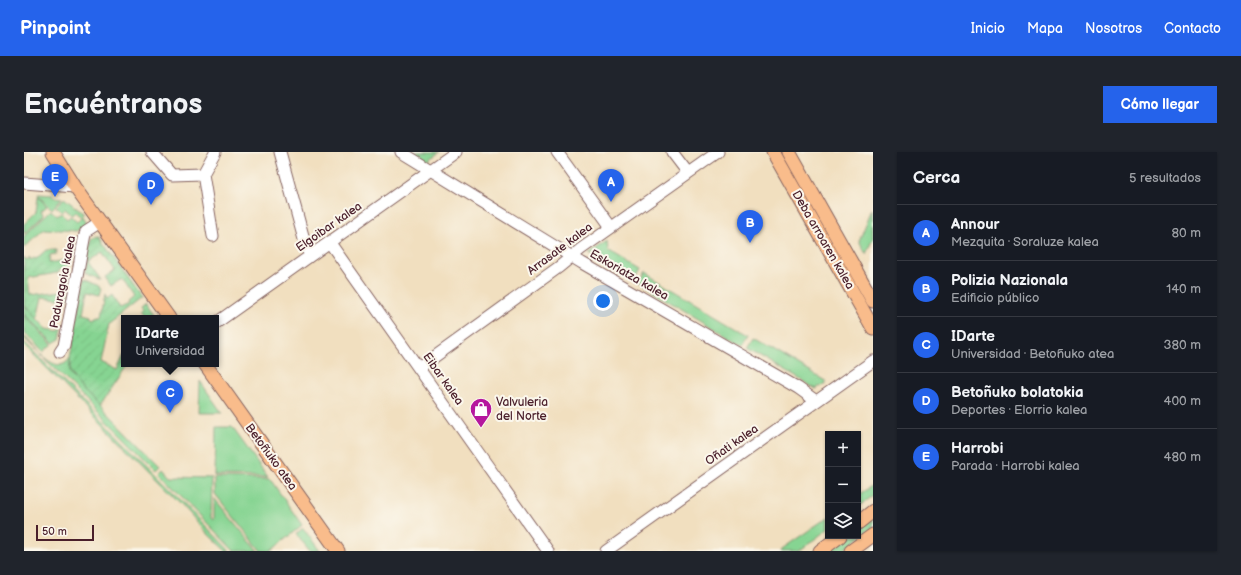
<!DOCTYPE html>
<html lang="es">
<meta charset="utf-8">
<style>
body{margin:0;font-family:"Balsamiq Sans",sans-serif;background:#20242c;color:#f1f3f6}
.controls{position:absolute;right:12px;bottom:12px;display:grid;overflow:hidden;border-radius:0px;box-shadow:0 1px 3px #0004}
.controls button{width:36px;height:36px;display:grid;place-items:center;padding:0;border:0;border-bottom:1px solid #363941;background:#171b24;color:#f1f3f6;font:20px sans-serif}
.scale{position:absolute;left:12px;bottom:10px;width:58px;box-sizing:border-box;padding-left:4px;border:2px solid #4a1f2b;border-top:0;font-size:11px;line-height:14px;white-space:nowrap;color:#4a1f2b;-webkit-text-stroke:3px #fbf7ec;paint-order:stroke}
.you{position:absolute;left:579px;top:149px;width:14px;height:14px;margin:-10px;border:3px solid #fff;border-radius:50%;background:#1a73e8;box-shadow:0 0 0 6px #1a73e833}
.badge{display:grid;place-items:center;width:26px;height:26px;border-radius:50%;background:#2563eb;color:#fff;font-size:13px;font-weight:700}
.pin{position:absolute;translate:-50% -33px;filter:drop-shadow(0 1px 2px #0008)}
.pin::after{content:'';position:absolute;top:21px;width:14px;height:12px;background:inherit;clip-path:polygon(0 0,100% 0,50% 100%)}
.popup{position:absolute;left:97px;top:163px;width:98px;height:52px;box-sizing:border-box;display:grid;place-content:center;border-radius:0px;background:#171b24;filter:drop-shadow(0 1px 3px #0005);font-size:13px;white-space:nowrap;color:#9ea1a6}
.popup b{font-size:15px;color:#f1f3f6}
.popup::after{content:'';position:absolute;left:50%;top:100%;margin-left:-8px;border:8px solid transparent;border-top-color:#171b24}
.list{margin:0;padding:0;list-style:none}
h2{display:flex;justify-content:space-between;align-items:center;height:52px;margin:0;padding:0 16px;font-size:17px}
h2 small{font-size:13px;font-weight:400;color:#9ea1a6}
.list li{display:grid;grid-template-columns:26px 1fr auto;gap:12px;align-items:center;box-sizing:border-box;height:56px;padding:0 16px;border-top:1px solid #363941}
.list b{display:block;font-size:15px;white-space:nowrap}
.list p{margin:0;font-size:13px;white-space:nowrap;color:#9ea1a6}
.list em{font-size:13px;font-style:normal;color:#9ea1a6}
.icon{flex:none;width:22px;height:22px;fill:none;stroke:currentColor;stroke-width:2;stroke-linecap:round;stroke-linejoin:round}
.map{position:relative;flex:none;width:849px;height:399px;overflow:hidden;border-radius:0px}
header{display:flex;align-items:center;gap:24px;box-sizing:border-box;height:56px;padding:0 20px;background:#2563eb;color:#fff}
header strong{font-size:19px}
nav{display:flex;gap:22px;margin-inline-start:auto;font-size:14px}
.intro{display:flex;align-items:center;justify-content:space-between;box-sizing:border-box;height:96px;padding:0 24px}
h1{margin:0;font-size:28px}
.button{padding:10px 18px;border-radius:0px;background:#2563eb;color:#fff;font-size:14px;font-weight:700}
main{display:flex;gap:24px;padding:0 24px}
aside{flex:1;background:#171b24;border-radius:0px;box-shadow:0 1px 3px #0004}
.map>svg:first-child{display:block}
.grass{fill:#86d492;stroke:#687a5e}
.garden{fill:url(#garden-furrows);stroke:#687a5e}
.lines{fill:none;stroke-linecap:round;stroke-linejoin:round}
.minor-casing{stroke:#84625f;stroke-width:13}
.major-casing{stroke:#84625f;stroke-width:15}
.minor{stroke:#fff;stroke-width:11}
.major{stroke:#f9bc8b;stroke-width:13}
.labels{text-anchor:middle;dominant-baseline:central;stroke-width:4;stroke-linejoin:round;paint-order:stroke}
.street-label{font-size:12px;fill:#4a1f2b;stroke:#fbf7ec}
.poi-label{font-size:12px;fill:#4a1f2b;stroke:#fbf7ec;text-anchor:start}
</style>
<header>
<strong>Pinpoint</strong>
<nav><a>Inicio</a><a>Mapa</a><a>Nosotros</a><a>Contacto</a></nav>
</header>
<div class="intro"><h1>Encuéntranos</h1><a class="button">Cómo llegar</a></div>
<main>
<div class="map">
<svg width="849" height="399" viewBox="0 0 849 399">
<defs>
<pattern id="garden-furrows" width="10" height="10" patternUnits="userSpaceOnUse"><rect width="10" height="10" fill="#86d492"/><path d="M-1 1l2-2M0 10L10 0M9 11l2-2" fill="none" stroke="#75b67e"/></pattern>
</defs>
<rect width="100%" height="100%" fill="#fbf7ec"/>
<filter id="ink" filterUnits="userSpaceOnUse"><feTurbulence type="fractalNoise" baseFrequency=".025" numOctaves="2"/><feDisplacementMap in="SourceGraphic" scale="8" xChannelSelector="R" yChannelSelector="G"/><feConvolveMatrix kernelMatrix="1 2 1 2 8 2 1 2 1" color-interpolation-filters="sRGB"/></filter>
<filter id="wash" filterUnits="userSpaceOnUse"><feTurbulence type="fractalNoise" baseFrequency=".012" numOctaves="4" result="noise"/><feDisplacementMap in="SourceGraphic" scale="16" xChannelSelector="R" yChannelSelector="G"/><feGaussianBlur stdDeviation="0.9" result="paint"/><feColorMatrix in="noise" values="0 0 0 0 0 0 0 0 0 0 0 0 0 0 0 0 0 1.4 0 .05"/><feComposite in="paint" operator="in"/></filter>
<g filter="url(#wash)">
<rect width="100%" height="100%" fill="#f1dfbf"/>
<path class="grass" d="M388 0H415L404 9Z
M14 42 29 43V45L38 46 28 57 14 44Z
M14 45 23 54 17 59 20 63 0 82V72L12 60Z
M40 46 60 62 57 65 51 60 48 63 41 57 38 60 32 55Z
M848 57 849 86 842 102 835 89Z
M27 58 33 64 37 61 43 67 47 64 53 70 59 64 64 73 52 79 20 77 0 96V84Z
M583 89 584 99 616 118 610 129 565 102Z
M620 121 724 183 718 193 614 131Z
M0 153 23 177 35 179 36 176 38 177 36 187 29 191 0 162Z
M0 163 28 192 19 200 0 180Z
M0 184C10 194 33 227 46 206V221L48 225 136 314 132 318 0 186Z
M729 186 803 230 792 237 723 196Z
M0 190 146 337 206 399H202L185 383 158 353 0 193Z
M176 229 198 261H175Z
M192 275H208L244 325 191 324Z
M139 317 146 325 188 326 187 366 190 368V346L234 399H210L135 321Z
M191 326 246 327 278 373 247 399H237L191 342Z
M849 333V343L834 355V343Z
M804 365V377L775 399H755Z
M279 376 296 399H286L272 382Z"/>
<path class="garden" d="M72 84 75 85 118 146 85 172 77 210 93 218 100 203V212H104L76 254 58 237 46 221V206L60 127 73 133 77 136 75 143 63 140 59 162 67 164V166L70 167 71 165H77L81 142 83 147 88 143 96 156 105 152 104 150 110 145 98 127 87 134 81 125 91 118 78 100 64 110 77 128 61 121 67 87Z
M22 98H32V102L26 103 25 111 47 107 45 115 39 116 33 121 4 126 6 143 46 138 44 148 18 145 13 167 0 153V105L3 108 6 106 7 108 10 106 12 107Z
M122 152 132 166H121L117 161 119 159 117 156Z
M849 367V375L818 399H806L826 384H834V378Z"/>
</g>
<g filter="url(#ink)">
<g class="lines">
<g class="minor-casing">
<path id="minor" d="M128 0 148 23 179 22
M256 0 281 91 286 104
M377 0 558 111 774 236 792 249
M533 0 587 75
M648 0 664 21
M0 31 51 35
M189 84 179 22 191 0
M306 91 524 399
M192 171 432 0
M36 200 40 194 61 82 62 79 76 70
M395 216 535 115 557 97 694 0
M582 399 849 209"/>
</g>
<g class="major-casing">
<path id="major" d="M29 0 51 35 145 166
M749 0 849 176
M765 0 849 149
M181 212 314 399
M834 371 849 359
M796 399 816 384
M827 399 849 383"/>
</g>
<use href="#minor" class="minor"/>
<use href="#major" class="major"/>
</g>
</g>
<defs>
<g id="shop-pin" transform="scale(1.15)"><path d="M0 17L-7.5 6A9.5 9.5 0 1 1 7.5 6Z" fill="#b5179e" stroke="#fbf7ec"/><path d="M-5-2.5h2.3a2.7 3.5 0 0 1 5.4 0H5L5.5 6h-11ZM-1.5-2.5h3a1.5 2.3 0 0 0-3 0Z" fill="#fff"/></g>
</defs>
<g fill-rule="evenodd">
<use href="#shop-pin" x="457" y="257"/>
</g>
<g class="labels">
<g class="street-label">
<text transform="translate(305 75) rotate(-35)">Elgoibar kalea</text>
<text transform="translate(799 88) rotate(60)">Deba arroaren kalea</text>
<text transform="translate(536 97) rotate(-37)">Arrasate kalea</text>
<text transform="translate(605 123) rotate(30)">Eskoriatza kalea</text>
<text transform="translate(39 130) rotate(-79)">Paduragoia kalea</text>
<text transform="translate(419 227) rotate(55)">Eibar kalea</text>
<text transform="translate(708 293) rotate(-35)">Oñati kalea</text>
<text transform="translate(247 305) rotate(54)">Betoñuko atea</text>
</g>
<g class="poi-label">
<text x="472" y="250">Valvuleria<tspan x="472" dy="14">del Norte</tspan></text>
</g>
</g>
</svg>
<div class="controls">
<button>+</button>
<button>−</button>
<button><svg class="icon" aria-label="layers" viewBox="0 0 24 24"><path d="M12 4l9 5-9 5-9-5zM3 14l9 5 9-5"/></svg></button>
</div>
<div class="scale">50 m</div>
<div class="you"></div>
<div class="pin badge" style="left:587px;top:50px">A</div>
<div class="pin badge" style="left:726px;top:91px">B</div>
<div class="pin badge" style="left:146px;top:261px">C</div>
<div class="popup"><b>IDarte</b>Universidad</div>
<div class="pin badge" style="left:127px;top:53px">D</div>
<div class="pin badge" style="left:31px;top:45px">E</div>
</div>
<aside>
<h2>Cerca<small>5 resultados</small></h2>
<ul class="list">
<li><span class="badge">A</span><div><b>Annour</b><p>Mezquita · Soraluze kalea</p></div><em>80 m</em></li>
<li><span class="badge">B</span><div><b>Polizia Nazionala</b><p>Edificio público</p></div><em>140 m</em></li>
<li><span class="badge">C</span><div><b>IDarte</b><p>Universidad · Betoñuko atea</p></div><em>380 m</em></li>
<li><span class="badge">D</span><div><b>Betoñuko bolatokia</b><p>Deportes · Elorrio kalea</p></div><em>400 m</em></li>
<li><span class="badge">E</span><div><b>Harrobi</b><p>Parada · Harrobi kalea</p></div><em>480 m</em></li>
</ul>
</aside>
</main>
